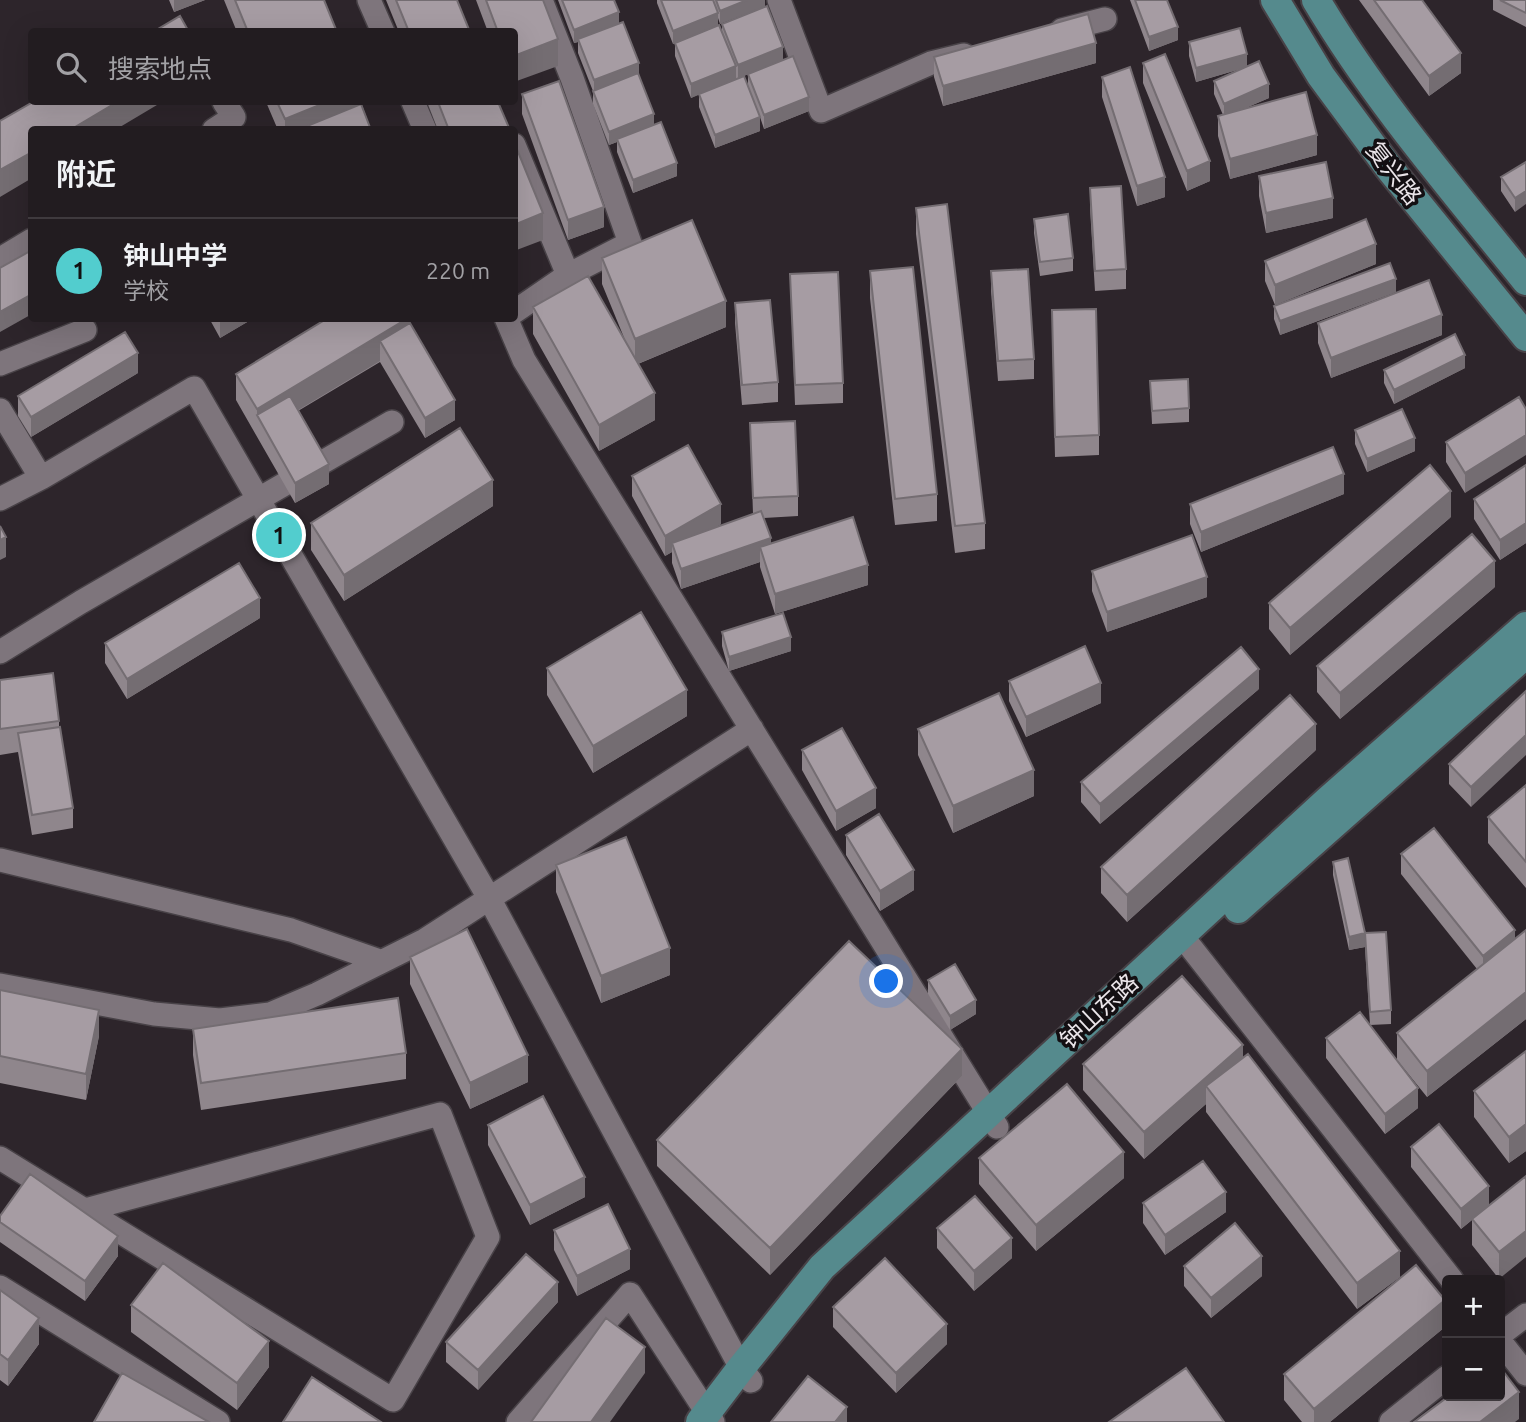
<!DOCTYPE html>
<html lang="zh">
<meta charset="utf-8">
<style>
body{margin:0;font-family:Ubuntu,"Noto Sans SC",sans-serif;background:#2a2529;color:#f1f3f6}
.controls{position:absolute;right:21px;bottom:21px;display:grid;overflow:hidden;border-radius:7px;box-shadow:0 7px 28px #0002}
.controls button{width:63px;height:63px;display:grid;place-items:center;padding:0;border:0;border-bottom:2px solid #3f3a3e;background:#221c20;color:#f1f3f6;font:35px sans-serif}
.you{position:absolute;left:887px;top:982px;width:24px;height:24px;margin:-18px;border:5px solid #fff;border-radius:50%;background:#1a73e8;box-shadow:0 0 0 10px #1a73e833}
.badge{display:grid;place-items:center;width:46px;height:46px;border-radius:50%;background:#52cdce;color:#111;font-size:23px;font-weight:700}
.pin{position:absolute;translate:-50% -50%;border:4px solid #fff;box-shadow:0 2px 7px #0006}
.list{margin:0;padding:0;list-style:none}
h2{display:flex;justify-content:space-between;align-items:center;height:91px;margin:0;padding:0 28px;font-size:30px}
h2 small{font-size:23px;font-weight:400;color:#a2a1a5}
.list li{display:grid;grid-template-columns:46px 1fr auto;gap:21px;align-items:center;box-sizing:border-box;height:105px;padding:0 28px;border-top:2px solid #3f3a3e}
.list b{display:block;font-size:26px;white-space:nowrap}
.list p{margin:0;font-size:23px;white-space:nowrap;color:#a2a1a5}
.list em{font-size:23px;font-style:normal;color:#a2a1a5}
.icon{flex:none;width:38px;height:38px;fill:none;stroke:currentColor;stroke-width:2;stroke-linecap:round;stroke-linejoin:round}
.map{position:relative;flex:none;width:1526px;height:1422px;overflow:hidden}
.search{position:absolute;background:#221c20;box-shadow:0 7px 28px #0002;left:28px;top:28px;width:490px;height:77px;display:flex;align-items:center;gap:18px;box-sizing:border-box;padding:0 24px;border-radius:7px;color:#a2a1a5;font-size:26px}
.panel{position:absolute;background:#221c20;box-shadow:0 7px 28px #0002;left:28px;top:126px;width:490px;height:196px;border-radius:7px}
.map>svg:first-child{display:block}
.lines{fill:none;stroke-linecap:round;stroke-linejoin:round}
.minor-casing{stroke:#484247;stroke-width:26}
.major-casing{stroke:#484247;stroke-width:32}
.minor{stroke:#7e757c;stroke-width:23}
.major{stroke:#558a8d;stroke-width:28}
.wall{fill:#8f868c;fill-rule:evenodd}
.shaded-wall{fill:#746d72}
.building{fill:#a69ca3;stroke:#746d72;stroke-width:2}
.labels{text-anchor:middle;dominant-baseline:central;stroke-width:7;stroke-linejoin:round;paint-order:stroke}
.street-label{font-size:24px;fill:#eae5e9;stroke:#130f12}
</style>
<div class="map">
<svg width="1526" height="1422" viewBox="0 0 1526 1422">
<rect width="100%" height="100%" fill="#2d252b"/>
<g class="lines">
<g class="minor-casing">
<path id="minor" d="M369 0 383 32
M779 0 821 111 931 63 964 55
M1062 30 1105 19
M413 102 425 130
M214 130 234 117 224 102
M514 145 568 275
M0 259 32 240
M514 312 568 275 630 243 572 78 541 0
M506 318 524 360 997 1127
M0 364 85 330
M0 410 41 478 194 388 489 898 741 1368 751 1381
M0 499 41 478
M0 652 81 602 392 422
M0 860 291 930 380 961
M1182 936 1452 1280
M0 985 154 1014 220 1020 270 1014 317 994 425 940 752 729
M0 1158 393 1400 488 1237 440 1114 85 1210
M0 1287 218 1422
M1500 1335 1526 1315
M1500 1341 1526 1374
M518 1422 630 1294 713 1422
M1391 1422 1447 1377"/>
</g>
<g class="major-casing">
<path id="major" d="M1275 0 1321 76 1389 168 1526 337
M1316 0C1376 101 1453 190 1526 281
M1238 909 1526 654
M700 1422 741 1368 822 1267 1327 801 1526 626"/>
</g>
<use href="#minor" class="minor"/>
<use href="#major" class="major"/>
</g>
<path class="wall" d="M169 0H205L174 12Z
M224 0H324L337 32H237Z
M386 0H457L470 32H399Z
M476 0H543L558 66 514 32H488Z
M558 0H614L619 23 639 76 654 124 677 176 633 193 617 152V142L609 145 593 104V91L578 53V42L574 43Z
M657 0H765L720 24 718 18V26L722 32V24L783 60 809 111 764 129 760 117V131L715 148 699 107V94L691 98 675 56V43L673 44 657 3ZM748 74V87L744 76Z
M1130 0H1167L1178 40 1149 51Z
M1359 0H1422L1461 73 1429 96Z
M1493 0H1526V27L1493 10Z
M1189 42 1247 67 1269 98 1241 110 1317 155 1230 179 1218 136V116L1223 115 1214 94V81L1244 68 1196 82 1189 56Z
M934 57 1096 63 943 106 934 77Z
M1143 63 1210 181 1187 191 1143 83Z
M1102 77 1165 197 1137 206 1102 97Z
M522 94 604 227 568 240 522 114Z
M266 102H361L371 130H278Z
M427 102H498L510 130H438Z
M1526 162 1515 212 1501 191V177Z
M1259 176 1333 218 1266 233 1259 196Z
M1090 188 1126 269V289L1095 291 1090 208Z
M916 208 985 523V549L955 553 916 234Z
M1034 219 1073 258V271L1040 276 1034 233Z
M602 258 726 327 638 364 655 420 599 451 533 334V307L625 340 602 284Z
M1265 261 1376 264 1275 305 1265 281Z
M870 271 937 494V521L895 525 870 298Z
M991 271 1034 359V379L998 381 991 291Z
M790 274 843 383V403L795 405Z
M1396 292 1280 335 1274 319V306Z
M735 303 778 382V402L742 405 735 323Z
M209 318H254L220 338Z
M410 318V323L455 420 425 438 380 362 298 411 329 484 295 503 236 400V374Z
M1318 323 1442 335 1331 378 1318 343Z
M1052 330 1099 435V455L1055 457Z
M1465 368 1394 404 1384 383V370Z
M138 373 31 437 18 416V396Z
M1150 381 1189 408V422L1152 424Z
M1526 409 1465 493 1446 462V442Z
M750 423 798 496V516L764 518 771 543 868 585 775 614 760 567V562L681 589 672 563V552L665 556 632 496V476L721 524 716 527 753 514Z
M1355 430 1415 451 1367 472 1355 444Z
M1526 465V543L1500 560 1474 519V499Z
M1344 494 1201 552 1190 524V504Z
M493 506 344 601 311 550V523Z
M1451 517 1290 655 1269 629V603Z
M1092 571 1207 597 1107 632 1092 591Z
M1495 587 1340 719 1317 692V666Z
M260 618 127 699 105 663V643Z
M722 632 791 651 729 671 722 646Z
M547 668 687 716 593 773 547 695Z
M0 680 59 721V727L73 808V828L32 835 18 752 0 755Z
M1009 681 1101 703 1026 737 1009 701Z
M1259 689 1100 824 1081 802V782Z
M1526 691 1471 807 1449 784V764Z
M918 729 1034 796 953 833 918 755Z
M802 750 876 808 836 831 802 770Z
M1316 750 1127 922 1101 893V867Z
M1526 785V888L1488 843V817Z
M846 835 914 890 880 911 846 855Z
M1401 854 1515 939 1526 930V1019L1427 1097 1397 1060V1033L1477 969 1401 874Z
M1333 862 1365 933 1391 1010V1024L1370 1025 1365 947 1349 950 1333 875Z
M556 865 670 975 601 1003 556 892Z
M410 957 528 1082 470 1109 410 984Z
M928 980 976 1014 950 1030 928 994Z
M0 990 99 1036 86 1100 0 1083Z
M193 1029 406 1053V1079L201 1110 193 1055Z
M1326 1038 1418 1108 1385 1134 1326 1058Z
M1526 1051V1151L1509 1163 1474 1117V1091Z
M1243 1058 1400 1277 1357 1309 1206 1112V1104L1144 1159 1083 1090V1064Z
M962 1076 770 1275 657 1166V1140Z
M488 1125 585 1197 530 1225 488 1145Z
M1411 1147 1489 1205 1526 1176 1499 1279 1472 1245V1220L1461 1229 1411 1167Z
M979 1158 1124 1178 1036 1251 979 1184Z
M1143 1203 1226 1212 1165 1255 1143 1223Z
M0 1216 118 1256 85 1301 0 1242Z
M937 1228 1012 1258 974 1291 937 1248Z
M554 1230 630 1269 577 1296 554 1250Z
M1184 1266 1262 1276 1211 1318 1184 1286Z
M0 1290 39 1344 8 1386 0 1380Z
M558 1302 478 1390 446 1362V1342Z
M131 1305 269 1367 237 1410 131 1332Z
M833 1307 947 1344 896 1393 833 1327Z
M1445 1327 1330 1422H1302L1284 1400V1374Z"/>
<path class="shaded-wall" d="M174 0H205L174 12Z
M747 0H765V7L720 24V11Z
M619 12V26L578 39V42L574 43V30Z
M718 13V27L673 44V31Z
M1178 27V40L1149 51V37Z
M558 39V66L514 82V56Z
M1096 43V63L943 106V86Z
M783 47V61L738 78V65Z
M1461 53V73L1429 96V76Z
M1247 54V67L1196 82V68Z
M639 63V76L594 94V80Z
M736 66V80L691 98V84Z
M1269 84V98L1224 117V104Z
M809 97V111L764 129V115Z
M117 102H162L115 130H70Z
M327 102H361V114L307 126V130H285V119Z
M654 114V128L617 139V142L609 145V132Z
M760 117V131L715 148V135Z
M1317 135V155L1230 179V159Z
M32 152V178L0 197V170Z
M1210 161V181L1187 191V171Z
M677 163V176L633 193V180Z
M1165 177V197L1137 206V186Z
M1526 191V204L1515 212V198Z
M1333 198V218L1266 233V213Z
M604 207V227L568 240V220Z
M543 213V240L514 251V225Z
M1376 244V264L1275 305V285Z
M1396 279V292L1280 335V321Z
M32 294V314L0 332V312Z
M726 301V327L635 365V339Z
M1442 315V335L1331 378V358Z
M220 318H254L220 338Z
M408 318H410V343L380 341V361L265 430 257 415V409Z
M138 353V373L31 437V417Z
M1465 355V368L1394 404V390Z
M655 393V420L599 451V425Z
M455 400V420L425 438V418Z
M1526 435V455L1465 493V473Z
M1415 438V451L1367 472V459Z
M329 464V484L295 503V483Z
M1344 474V494L1201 552V532Z
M493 480V506L344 601V575Z
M1451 491V517L1290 655V628Z
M721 504V524L675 550 672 543V552L665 556V536Z
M1526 523V543L1500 560V540Z
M6 537V557L0 560V540Z
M771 538V558L760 547V562L681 589V569Z
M1495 561V587L1340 719V693Z
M868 565V585L775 614V594Z
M1207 577V597L1107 632V612Z
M260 598V618L127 699V679Z
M791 637V651L729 671V657Z
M1259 669V689L1100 824V804Z
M1101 683V703L1026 737V717Z
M687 690V716L593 773V746Z
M1316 724V750L1127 922V895Z
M1526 735V755L1471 807V787Z
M1034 770V796L953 833V806Z
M876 788V808L836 831V811Z
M914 870V890L880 911V891Z
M1515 930V950L1483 976V956Z
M1365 933V947L1349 950V937Z
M670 948V975L601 1003V976Z
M1526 992V1019L1427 1097V1071Z
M976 1000V1014L950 1030V1016Z
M99 1010V1036L86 1100V1074Z
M1243 1045V1071L1206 1086V1104L1144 1159V1132Z
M962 1049V1076L770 1275V1248Z
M528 1055V1082L470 1109V1083Z
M1418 1088V1108L1385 1134V1114Z
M1526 1124V1151L1509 1163V1137Z
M1124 1152V1178L1036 1251V1225Z
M585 1177V1197L530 1225V1205Z
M1489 1186V1206L1461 1229V1209Z
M1226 1192V1212L1165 1255V1235Z
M1526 1231V1257L1499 1279V1252Z
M118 1236V1256L85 1301V1281Z
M1012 1238V1258L974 1291V1271Z
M630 1249V1269L577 1296V1276Z
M1400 1251V1277L1357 1309V1283Z
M1262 1256V1276L1211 1318V1298Z
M558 1282V1302L478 1390V1370Z
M1445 1300V1327L1330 1422H1314V1409Z
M39 1318V1344L8 1386V1360Z
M947 1324V1344L896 1393V1373Z
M269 1341V1367L237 1410V1383Z
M645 1347V1373L610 1422H591Z
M1519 1392V1419L1515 1422H1480Z
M847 1407V1422H835Z"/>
<path class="building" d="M235 0H324L337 32H248Z
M396 0H457L470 32H409Z
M486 0H543L558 39 514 56V32H498Z
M562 0H614L619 12 574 30Z
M661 0H713L718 13 673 31Z
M716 0H747L720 11Z
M1135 0H1167L1178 27 1149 37Z
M1374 0H1422L1461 53 1429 76Z
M1500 0H1526V13Z
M767 6 783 47 738 65 722 24Z
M1088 14 1096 43 943 86 934 57Z
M180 16 189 32H153Z
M623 22 639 63 594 80 578 39Z
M719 25 736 66 691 84 675 43Z
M1240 28 1247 54 1196 68 1189 42Z
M1165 54 1210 161 1187 171 1143 63Z
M793 56 809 97 764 115 748 74Z
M1259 61 1269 84 1224 104 1214 81Z
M1130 67 1165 177 1137 186 1102 77Z
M638 73 654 114 609 132 593 91Z
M744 76 760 117 715 135 699 94Z
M559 81 604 207 568 220 522 94Z
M1306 92 1317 135 1230 159 1218 116Z
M33 102H117L70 130H32V152L0 170V121Z
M277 102H327L285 119Z
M438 102H498L510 130H449Z
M361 104 371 130H308L307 126Z
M661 122 677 163 633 180 617 139Z
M514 142 543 213 514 225Z
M1326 162 1333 198 1266 213 1259 176Z
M1526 162V191L1515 198 1501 177Z
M1121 186 1126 269 1095 271 1090 188Z
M947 204 985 523 955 526 916 208Z
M1068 214 1073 258 1040 262 1034 219Z
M1366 219 1376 244 1275 285 1265 261Z
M692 220 726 301 635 339 602 258Z
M32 250V294L0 312V268Z
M1390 263 1396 279 1280 321 1274 306Z
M913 267 937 494 895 499 870 271Z
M1028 269 1034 359 998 361 991 271Z
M838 272 843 383 795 385 790 274Z
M588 276 655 393 599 425 533 307Z
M1429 280 1442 315 1331 358 1318 323Z
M770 300 778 382 742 385 735 303Z
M1096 309 1099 435 1055 437 1052 310Z
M328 318H408L257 409 236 374Z
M410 323 455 400 425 418 380 341Z
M125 332 138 353 31 417 18 396Z
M1455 334 1465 355 1394 390 1384 370Z
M1188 379 1189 408 1152 411 1150 381Z
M290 396 329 464 295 483 257 415Z
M1519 397 1526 409V435L1465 473 1446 442Z
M1402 409 1415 438 1367 459 1355 430Z
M795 421 798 496 753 498 750 423Z
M460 428 493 480 344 575 311 523Z
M688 445 721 504 665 536 632 476Z
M1333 447 1344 474 1201 532 1190 504Z
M1430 465 1451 491 1290 628 1269 603Z
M1526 465V523L1500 540 1474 499Z
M761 511 771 538 681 569 672 543Z
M853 517 868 565 775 594 760 547Z
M0 526 6 537 0 540Z
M1472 534 1495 561 1340 693 1317 666Z
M1192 535 1207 577 1107 612 1092 571Z
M239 563 260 598 127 679 105 643Z
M641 612 687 690 593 746 547 668Z
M783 613 791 637 729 657 722 632Z
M1085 646 1101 683 1026 717 1009 681Z
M1241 647 1259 669 1100 804 1081 782Z
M53 673 59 721 0 729V680Z
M1526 691V735L1471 787 1449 764Z
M999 693 1034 770 953 806 918 729Z
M1290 695 1316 724 1127 895 1101 867Z
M60 727 73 808 32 815 18 733Z
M842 728 876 788 836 811 802 750Z
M1526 785V862L1488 817Z
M879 814 914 870 880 891 846 835Z
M1434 828 1515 930 1483 956 1401 854Z
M626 837 670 948 601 976 556 865Z
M1348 858 1365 933 1386 932 1391 1010 1370 1012 1365 933 1349 937 1333 862Z
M467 929 528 1055 470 1083 410 957Z
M1526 930V992L1427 1071 1397 1033Z
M849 941 962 1049 770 1248 657 1140Z
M955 964 976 1000 950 1016 928 980Z
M1182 976 1243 1045 1144 1132 1083 1064Z
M0 990 99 1010 86 1074 0 1056Z
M398 998 406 1053 201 1083 193 1029Z
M1360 1012 1418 1088 1385 1114 1326 1038Z
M1526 1051V1124L1509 1137 1474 1091Z
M1248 1054 1400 1251 1357 1283 1206 1086Z
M1067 1084 1124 1152 1036 1225 979 1158Z
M543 1096 585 1177 530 1205 488 1125Z
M1439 1124 1489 1186 1461 1209 1411 1147Z
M1203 1161 1226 1192 1165 1235 1143 1203Z
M30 1174 118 1236 85 1281 0 1222V1216Z
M1526 1176V1231L1499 1252 1472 1219Z
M975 1196 1012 1238 974 1271 937 1228Z
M608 1204 630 1249 577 1276 554 1230Z
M1235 1223 1262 1256 1211 1298 1184 1266Z
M526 1254 558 1282 478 1370 446 1342Z
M885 1258 947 1324 896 1373 833 1307Z
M163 1263 269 1341 237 1383 131 1305Z
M1416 1265 1445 1300 1314 1409 1284 1374Z
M0 1290 39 1318 8 1360 0 1354Z
M606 1318 645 1347 591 1422H531Z
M1500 1367 1519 1392 1480 1422H1414L1449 1396H1500Z
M1186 1368 1224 1422H1109Z
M122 1373 209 1422H94Z
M808 1376 847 1407 835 1422H771Z
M312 1377 381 1422H283Z"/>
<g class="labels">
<g class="street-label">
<text transform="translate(1394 173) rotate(52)">复兴路</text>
<text transform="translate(1099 1011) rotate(-43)">钟山东路</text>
</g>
</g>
</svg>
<div class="controls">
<button>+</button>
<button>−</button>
</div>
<div class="you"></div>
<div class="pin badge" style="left:279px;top:535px">1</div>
<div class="search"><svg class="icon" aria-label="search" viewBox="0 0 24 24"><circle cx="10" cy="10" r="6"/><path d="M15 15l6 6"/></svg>搜索地点</div>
<section class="panel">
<h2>附近<small></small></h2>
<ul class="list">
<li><span class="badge">1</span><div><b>钟山中学</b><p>学校</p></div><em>220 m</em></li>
</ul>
</section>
</div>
